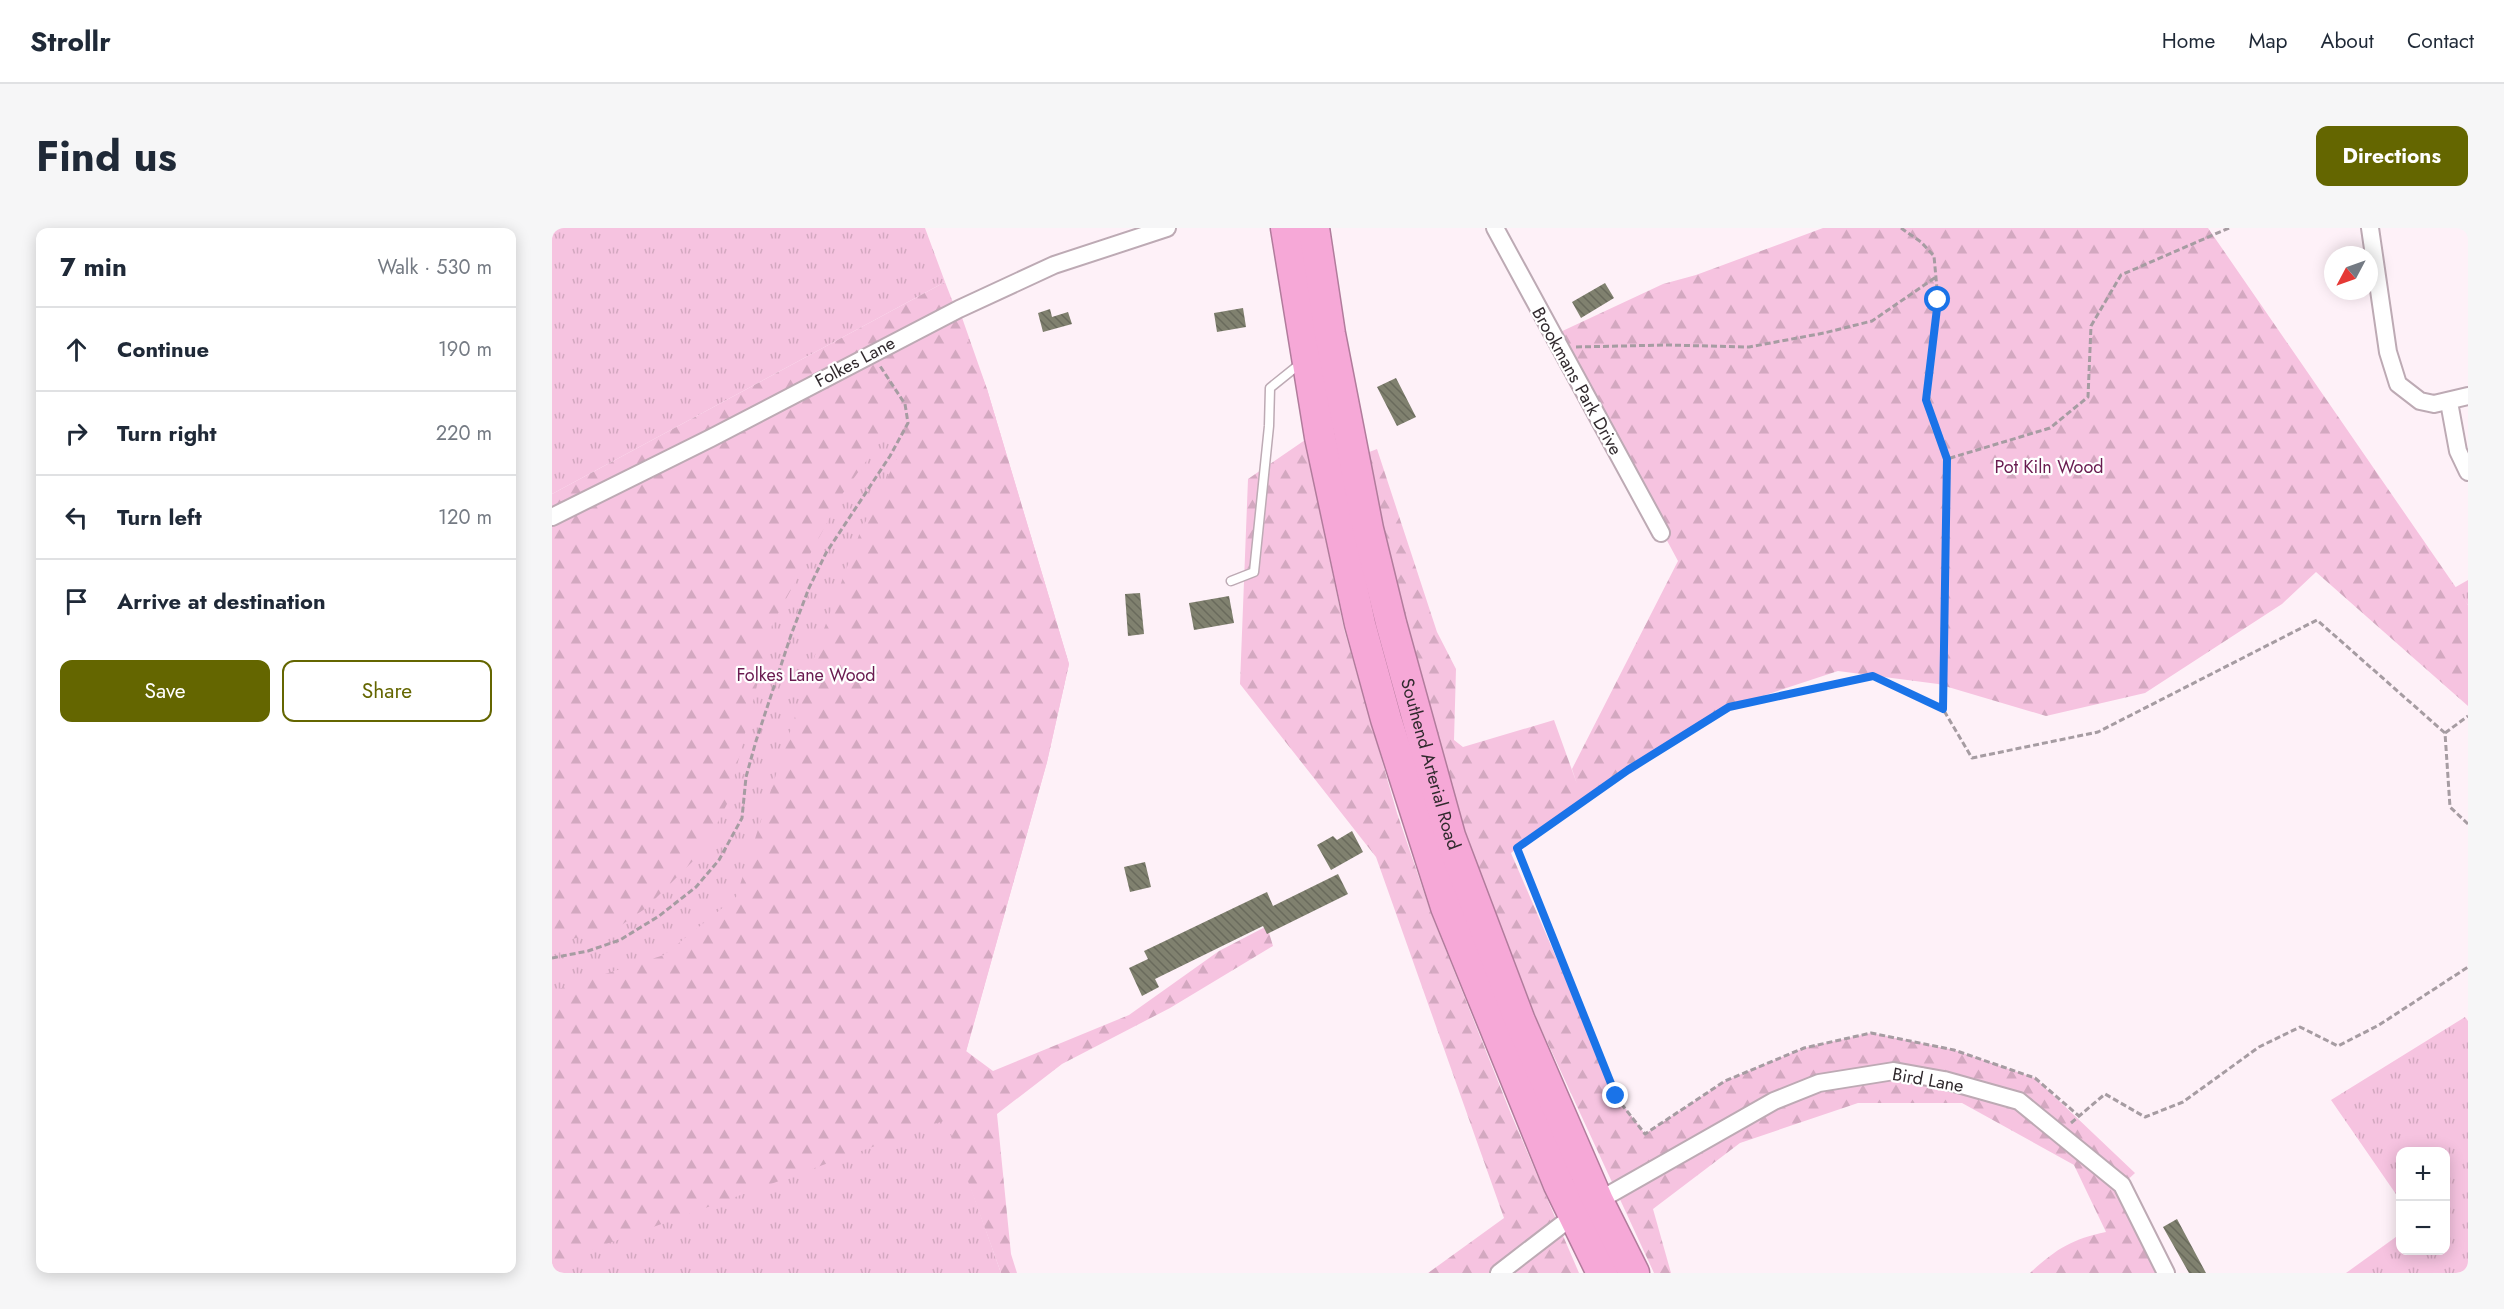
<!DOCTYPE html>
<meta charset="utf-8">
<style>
body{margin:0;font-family:Jost,sans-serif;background:#f6f6f7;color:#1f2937}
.controls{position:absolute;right:18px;bottom:18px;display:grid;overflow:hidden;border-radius:12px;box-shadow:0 3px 15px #0003}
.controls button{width:54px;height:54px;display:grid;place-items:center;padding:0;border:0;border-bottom:2px solid #e0e1e3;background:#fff;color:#1f2937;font:30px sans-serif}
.compass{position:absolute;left:1772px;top:18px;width:54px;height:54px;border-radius:50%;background:#fff;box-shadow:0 3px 15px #0003;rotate:229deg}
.stop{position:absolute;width:18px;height:18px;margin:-14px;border:4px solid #1a73e8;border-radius:50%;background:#fff}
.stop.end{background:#1a73e8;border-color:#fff;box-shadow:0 2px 6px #0008}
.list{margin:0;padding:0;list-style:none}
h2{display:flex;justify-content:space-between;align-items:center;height:78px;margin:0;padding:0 24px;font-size:26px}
h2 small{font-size:20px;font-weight:400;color:#747a83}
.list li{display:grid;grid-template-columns:39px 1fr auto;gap:18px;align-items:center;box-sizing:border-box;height:84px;padding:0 24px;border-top:2px solid #e0e1e3}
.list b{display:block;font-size:22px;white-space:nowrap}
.list em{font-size:20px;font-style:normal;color:#747a83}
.actions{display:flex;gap:12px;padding:18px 24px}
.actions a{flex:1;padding:14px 0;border:2px solid #646600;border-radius:12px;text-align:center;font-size:21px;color:#646600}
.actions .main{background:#646600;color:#fff}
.icon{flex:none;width:33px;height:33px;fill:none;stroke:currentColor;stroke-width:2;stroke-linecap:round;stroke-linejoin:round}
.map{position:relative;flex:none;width:1916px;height:1045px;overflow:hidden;border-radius:12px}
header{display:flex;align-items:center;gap:36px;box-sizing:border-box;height:84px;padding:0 30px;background:#fff;border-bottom:2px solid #e0e1e3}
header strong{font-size:28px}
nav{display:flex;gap:33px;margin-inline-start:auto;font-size:21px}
.intro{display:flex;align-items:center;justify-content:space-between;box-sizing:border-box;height:144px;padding:0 36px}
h1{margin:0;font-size:42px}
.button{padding:15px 27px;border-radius:12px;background:#646600;color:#fff;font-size:21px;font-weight:700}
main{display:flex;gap:36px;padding:0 36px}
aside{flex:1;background:#fff;border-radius:12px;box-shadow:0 3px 15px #0003}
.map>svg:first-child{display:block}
.grass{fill:url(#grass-tufts)}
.forest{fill:url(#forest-firs)}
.building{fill:url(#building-back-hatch)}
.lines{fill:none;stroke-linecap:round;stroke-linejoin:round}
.lane-casing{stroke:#bdaab4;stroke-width:11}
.street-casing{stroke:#bdaab4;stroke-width:20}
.highway-casing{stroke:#b17c9c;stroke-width:33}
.path{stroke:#a69ca2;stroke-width:3;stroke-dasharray:6 3;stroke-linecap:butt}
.lane{stroke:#fff;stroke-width:8}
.street{stroke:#fff;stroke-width:16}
.highway{stroke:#f6a8d7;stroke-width:30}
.route{stroke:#1a73e8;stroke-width:8}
.labels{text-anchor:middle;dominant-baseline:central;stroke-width:4.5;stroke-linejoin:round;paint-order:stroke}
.street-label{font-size:18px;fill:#312a2e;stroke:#fff}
.park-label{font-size:18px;fill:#691b50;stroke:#fff}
</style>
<header>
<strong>Strollr</strong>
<nav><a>Home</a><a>Map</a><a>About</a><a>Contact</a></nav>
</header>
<div class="intro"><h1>Find us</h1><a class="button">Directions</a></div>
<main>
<aside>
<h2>7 min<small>Walk · 530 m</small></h2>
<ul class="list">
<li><svg class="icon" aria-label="ahead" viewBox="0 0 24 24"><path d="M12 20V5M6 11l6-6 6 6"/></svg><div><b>Continue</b></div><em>190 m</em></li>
<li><svg class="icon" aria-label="right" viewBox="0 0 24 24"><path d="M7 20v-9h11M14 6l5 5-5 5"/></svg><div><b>Turn right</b></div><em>220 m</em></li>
<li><svg class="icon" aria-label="left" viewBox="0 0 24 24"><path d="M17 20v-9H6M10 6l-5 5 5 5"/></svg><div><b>Turn left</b></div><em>120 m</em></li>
<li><svg class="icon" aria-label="arrive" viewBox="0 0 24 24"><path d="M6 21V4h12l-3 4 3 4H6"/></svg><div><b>Arrive at destination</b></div></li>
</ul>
<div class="actions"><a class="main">Save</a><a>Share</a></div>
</aside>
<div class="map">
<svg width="1916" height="1045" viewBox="0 0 1916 1045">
<defs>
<pattern id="grass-tufts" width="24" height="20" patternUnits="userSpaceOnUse" patternTransform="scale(1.5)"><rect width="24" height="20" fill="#f6c3e0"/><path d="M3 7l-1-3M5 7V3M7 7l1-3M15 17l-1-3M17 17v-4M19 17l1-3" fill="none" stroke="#d3a8c0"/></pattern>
<pattern id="forest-firs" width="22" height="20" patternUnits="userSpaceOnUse" patternTransform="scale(1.5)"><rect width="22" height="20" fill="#f6c3e0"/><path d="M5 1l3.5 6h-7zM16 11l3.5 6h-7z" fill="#d3a8c0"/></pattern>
<pattern id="building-back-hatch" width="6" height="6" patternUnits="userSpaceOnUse" patternTransform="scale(1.5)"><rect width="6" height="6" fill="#80816f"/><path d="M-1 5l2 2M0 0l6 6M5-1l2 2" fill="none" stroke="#696a5c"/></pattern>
</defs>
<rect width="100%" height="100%" fill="#fef1f8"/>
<path class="grass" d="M0 0H373L393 54 0 266Z
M407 81 435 161 517 436 495 534 395 892 449 1045H0V289Z
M1916 352V377L1902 360Z
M1913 789 1916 793V1045H1794L1848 1006V1022H1894V924H1848V972L1779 872Z"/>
<path class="forest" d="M1271 0H1656L1916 377V478L1764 344 1730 376 1593 465 1494 488 1386 456 1286 443 1177 479 1070 546 959 625 1064 868 1093 906 1173 853 1252 820 1319 805 1402 822 1483 850 1583 945 1570 957 1618 1045H1478C1504 1021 1520 1011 1554 1004L1522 937 1410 875H1306L1188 915 1101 981 1119 1045H1102L986 794 928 646 868 471 807 228 825 221 885 404 904 441 902 512 911 519 1002 492 1025 556 1020 541 1126 333 1004 106 1111 56 1144 47Z
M393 54 435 161 517 436 495 534 414 823 441 843 577 787 667 723 715 698 721 718 618 780 510 836 445 886 459 1026 465 1045H449L394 892 0 1036V763L112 727 184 669 269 409 307 307 348 224 334 206 291 265 220 397 176 574 151 623 94 680 65 700 0 716V266Z
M753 212 792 401 845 585 879 685 959 886 1027 1045H876L952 990 824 629 688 456 696 251Z"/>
<path class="building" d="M1053 55 1062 70 1029 90 1020 74Z
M691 80 694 99 665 104 662 85Z
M498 81 500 89 516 84 520 96 491 104 486 85Z
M844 150 864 189 845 198 825 159Z
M588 365 592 406 576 408 573 366Z
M677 368 682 395 642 402 637 375Z
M800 603 811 624 779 642 765 617 781 608 785 612Z
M593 634 599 659 578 664 572 639Z
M786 646 796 666 715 706 711 698 603 751 607 759 590 768 577 740 596 731 592 723 715 664 721 678Z
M1625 991 1654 1045H1637L1611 999Z"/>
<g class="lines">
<g class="lane-casing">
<path id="lane" d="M679 353 702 344 717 198 718 160 749 135"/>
</g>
<g class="street-casing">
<path id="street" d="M943 0 1109 305
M1818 0 1836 124 1846 156 1868 173 1882 176 1916 168
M1897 174 1906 223 1916 244
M0 289 159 210 407 81 502 37 615 0
M1046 973 1222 873 1267 855 1342 843 1392 852 1467 873 1570 957 1614 1045
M947 1045 1021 988"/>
</g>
<g class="highway-casing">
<g id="highway">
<path d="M734 0 768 209 808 396 834 491 894 679 1007 957 1050 1045"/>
<path id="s1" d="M762 0 778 106 816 301 839 395 898 608 968 793 1046 973 1082 1045"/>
</g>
</g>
<path class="path" d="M1349 0 1369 14 1382 28 1386 72 1374 172 1395 231
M1677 0 1569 47 1539 98 1536 169 1498 200 1395 231 1391 481 1420 530 1546 504 1765 392 1893 505 1898 579 1916 596
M1024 119 1115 117 1197 119 1272 105 1320 93 1384 49
M1391 481 1321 448 1177 479 1076 542 965 620 1064 869 1093 906 1173 853 1252 820 1319 805 1402 822 1483 850 1527 888
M1893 505 1916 488
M0 730 36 723 68 712 107 688 144 659 167 632 190 590 194 549 204 513 239 407 257 360 274 325 338 228 356 195 353 176 328 138
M1519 895 1553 866 1593 889 1631 874 1707 819 1748 799 1786 818 1827 797 1916 739"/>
<use href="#lane" class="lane"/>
<use href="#street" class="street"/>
<use href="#highway" class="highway"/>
</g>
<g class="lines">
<path class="route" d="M1064 868 965 620 1076 542 1177 479 1321 448 1391 481 1395 231 1374 172 1386 72"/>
</g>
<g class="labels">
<g class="street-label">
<text transform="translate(303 134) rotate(-28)">Folkes Lane</text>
<text transform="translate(1025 153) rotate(61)">Brookmans Park Drive</text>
<text stroke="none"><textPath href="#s1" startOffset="549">Southend Arterial Road</textPath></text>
<text transform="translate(1376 852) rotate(10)">Bird Lane</text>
</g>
<g class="park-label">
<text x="1497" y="239">Pot Kiln Wood</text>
<text x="254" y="447">Folkes Lane Wood</text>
</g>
</g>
</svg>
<div class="controls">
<button>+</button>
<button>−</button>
</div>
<svg class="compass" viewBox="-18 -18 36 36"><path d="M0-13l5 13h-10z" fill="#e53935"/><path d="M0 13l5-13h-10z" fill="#747a83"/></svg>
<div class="stop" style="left:1386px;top:72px"></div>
<div class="stop end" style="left:1064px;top:868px"></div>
</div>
</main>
